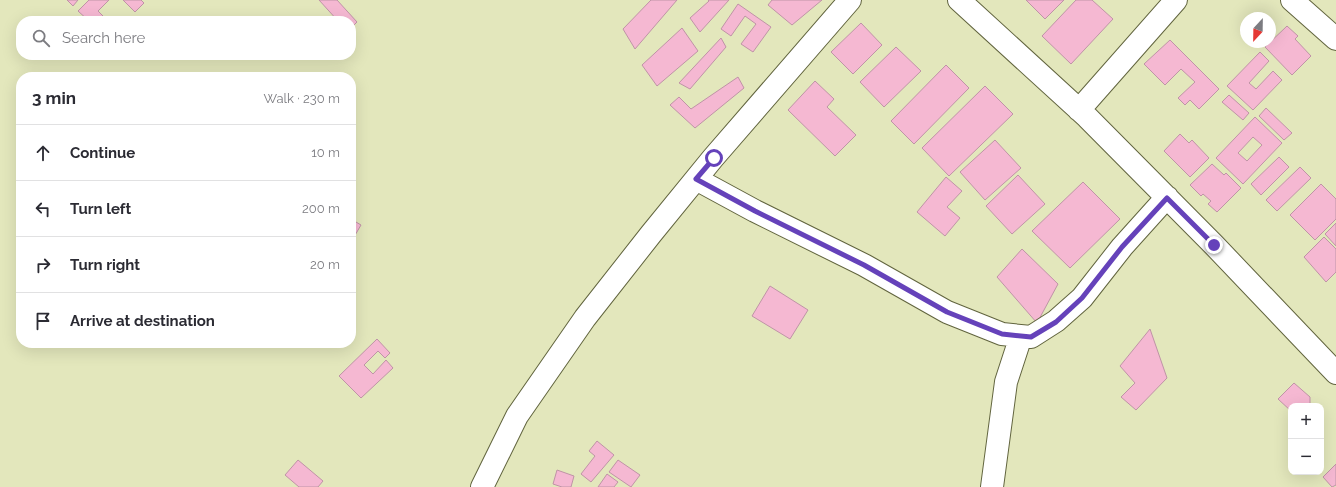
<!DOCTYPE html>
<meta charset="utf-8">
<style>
body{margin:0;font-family:Raleway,sans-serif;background:#f2f2f3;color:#2b2b33}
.controls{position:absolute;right:12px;bottom:12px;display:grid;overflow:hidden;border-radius:8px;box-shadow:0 4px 16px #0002}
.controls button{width:36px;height:36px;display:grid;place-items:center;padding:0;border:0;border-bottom:1px solid #e1e1e2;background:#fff;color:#2b2b33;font:20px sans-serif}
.compass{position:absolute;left:1240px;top:12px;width:36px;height:36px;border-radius:50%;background:#fff;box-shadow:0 4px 16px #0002;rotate:202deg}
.stop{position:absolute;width:12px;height:12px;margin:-9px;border:3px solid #6542ba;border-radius:50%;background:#fff}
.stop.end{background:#6542ba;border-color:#fff;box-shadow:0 1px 4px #0008}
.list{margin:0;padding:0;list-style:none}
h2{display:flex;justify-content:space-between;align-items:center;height:52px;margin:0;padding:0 16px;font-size:17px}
h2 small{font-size:13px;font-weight:400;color:#7c7c81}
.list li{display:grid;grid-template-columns:26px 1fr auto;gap:12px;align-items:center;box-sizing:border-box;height:56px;padding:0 16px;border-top:1px solid #e1e1e2}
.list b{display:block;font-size:15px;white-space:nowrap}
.list em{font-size:13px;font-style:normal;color:#7c7c81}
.icon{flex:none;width:22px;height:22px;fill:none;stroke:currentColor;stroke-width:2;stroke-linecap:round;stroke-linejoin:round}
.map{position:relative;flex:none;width:1336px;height:487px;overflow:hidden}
.search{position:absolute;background:#fff;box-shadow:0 4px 16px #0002;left:16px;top:16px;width:340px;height:44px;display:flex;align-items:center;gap:10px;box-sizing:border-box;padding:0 14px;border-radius:16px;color:#7c7c81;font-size:15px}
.panel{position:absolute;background:#fff;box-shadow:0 4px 16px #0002;left:16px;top:72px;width:340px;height:276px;border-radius:16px}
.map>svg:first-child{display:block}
.building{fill:#f5b8d2;stroke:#bf94a6;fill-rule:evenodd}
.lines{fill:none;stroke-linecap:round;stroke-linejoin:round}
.minor-casing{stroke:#61643e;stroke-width:24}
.minor{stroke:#fff;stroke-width:22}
.route{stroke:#6542ba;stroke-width:5}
</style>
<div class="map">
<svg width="1336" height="487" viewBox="0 0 1336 487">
<rect width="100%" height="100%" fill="#e3e7bc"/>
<path class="building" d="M67 0H78L73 6Z
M89 0H109L98 11 108 21H89L78 11Z
M123 0H141L144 3 135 12Z
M319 0H337L357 22 351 28V21H338Z
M651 0H677L635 49 623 29Z
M708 0H729L700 32 690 18 709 1Z
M772 0H822L792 25 768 5Z
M1026 0H1064L1045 19Z
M1076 0H1092L1113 19 1071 64 1042 36Z
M738 4 771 27 753 52 741 44 756 24 745 16 731 36 721 29Z
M275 17 280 21H271Z
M861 23 882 45 853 74 831 52Z
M1287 26 1298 36 1295 39 1311 56 1292 75 1265 47Z
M682 28 698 51 657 86 642 65Z
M721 38 726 47 690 89 679 83Z
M1170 40 1219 89 1199 109 1190 100 1185 105 1178 98 1195 82 1181 69 1165 85 1144 64Z
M896 47 921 71 884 107 860 82Z
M1260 52 1269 61 1249 83 1256 89 1273 71 1282 80 1253 110 1227 86Z
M946 65 969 88 914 144 891 121Z
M738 77 744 88 695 128 670 105 679 97 691 109Z
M815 81 834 99 827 107 856 135 835 156 788 110Z
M985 86 1013 114 949 176 922 148Z
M1229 95 1249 113 1243 120 1222 102Z
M1266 108 1292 133 1284 140 1259 116Z
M1255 117 1282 143 1243 184 1216 158ZM1253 137 1262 145 1247 161 1238 153Z
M1180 134 1189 143 1192 140 1209 158 1190 177 1164 151Z
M995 140 1021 168 985 200 960 172Z
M1279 157 1289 167 1261 195 1251 184Z
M1212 164 1224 175 1226 173 1241 188 1217 212 1208 204 1211 201 1203 194 1201 196 1190 185Z
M1300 167 1311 178 1277 211 1266 200Z
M1018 175 1045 204 1012 234 986 206Z
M946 177 962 191 947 207 960 218 945 236 917 212Z
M1083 182 1120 219 1070 268 1032 231Z
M1321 184 1336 199V219L1315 240 1290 215Z
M351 219 361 225 351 242Z
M1336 223V246L1325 234Z
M1324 237 1336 249V272L1326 282 1304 257Z
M1022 249 1058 284 1037 323 997 277Z
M770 286 808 310 790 339 752 316Z
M1150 329 1167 378 1136 410 1121 397 1135 383 1120 366Z
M377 339 390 353 385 358 378 351 364 365 373 374 386 360 393 368 361 398 339 376Z
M1294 383 1310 397V406H1291V411L1278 399Z
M597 441 614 455 591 482 581 474 595 456 589 451Z
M298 460 323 481 318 487H299L285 475Z
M618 460 640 475 631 487 609 472Z
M1336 464V485L1332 487 1323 477Z
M557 470 574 476 571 487H562L553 484Z
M607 474 618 482 614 487H598Z"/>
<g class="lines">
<g class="minor-casing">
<path id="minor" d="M959 0 1087 117 1214 245 1336 373
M1292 0 1336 39
M1079 110 1176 0
M696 179 755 211 864 265 947 312 1002 334 1031 337 1056 321 1082 298 1122 247 1167 197
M482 487 517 416 585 318 651 234 713 158 850 0
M992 487 1006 382 1021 336"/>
</g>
<use href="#minor" class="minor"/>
</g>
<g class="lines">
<path class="route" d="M714 158 696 179 755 211 864 265 947 312 1002 334 1031 337 1056 322 1082 298 1122 247 1167 198 1214 245"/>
</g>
</svg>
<div class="controls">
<button>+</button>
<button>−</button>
</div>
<svg class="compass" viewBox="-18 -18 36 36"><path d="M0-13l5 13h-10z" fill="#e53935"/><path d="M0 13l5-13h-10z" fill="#7c7c81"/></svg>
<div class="stop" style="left:714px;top:158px"></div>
<div class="stop end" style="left:1214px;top:245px"></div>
<div class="search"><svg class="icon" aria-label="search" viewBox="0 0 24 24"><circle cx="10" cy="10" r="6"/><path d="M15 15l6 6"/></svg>Search here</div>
<section class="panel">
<h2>3 min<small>Walk · 230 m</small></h2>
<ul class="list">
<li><svg class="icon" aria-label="ahead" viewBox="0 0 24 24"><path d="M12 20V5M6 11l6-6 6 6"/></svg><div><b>Continue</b></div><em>10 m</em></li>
<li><svg class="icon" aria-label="left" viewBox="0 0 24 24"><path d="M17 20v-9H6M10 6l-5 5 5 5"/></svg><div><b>Turn left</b></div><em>200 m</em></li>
<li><svg class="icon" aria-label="right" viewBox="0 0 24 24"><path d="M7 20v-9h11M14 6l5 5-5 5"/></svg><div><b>Turn right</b></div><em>20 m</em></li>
<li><svg class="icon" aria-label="arrive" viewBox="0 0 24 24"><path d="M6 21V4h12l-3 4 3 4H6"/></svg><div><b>Arrive at destination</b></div></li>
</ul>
</section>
</div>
